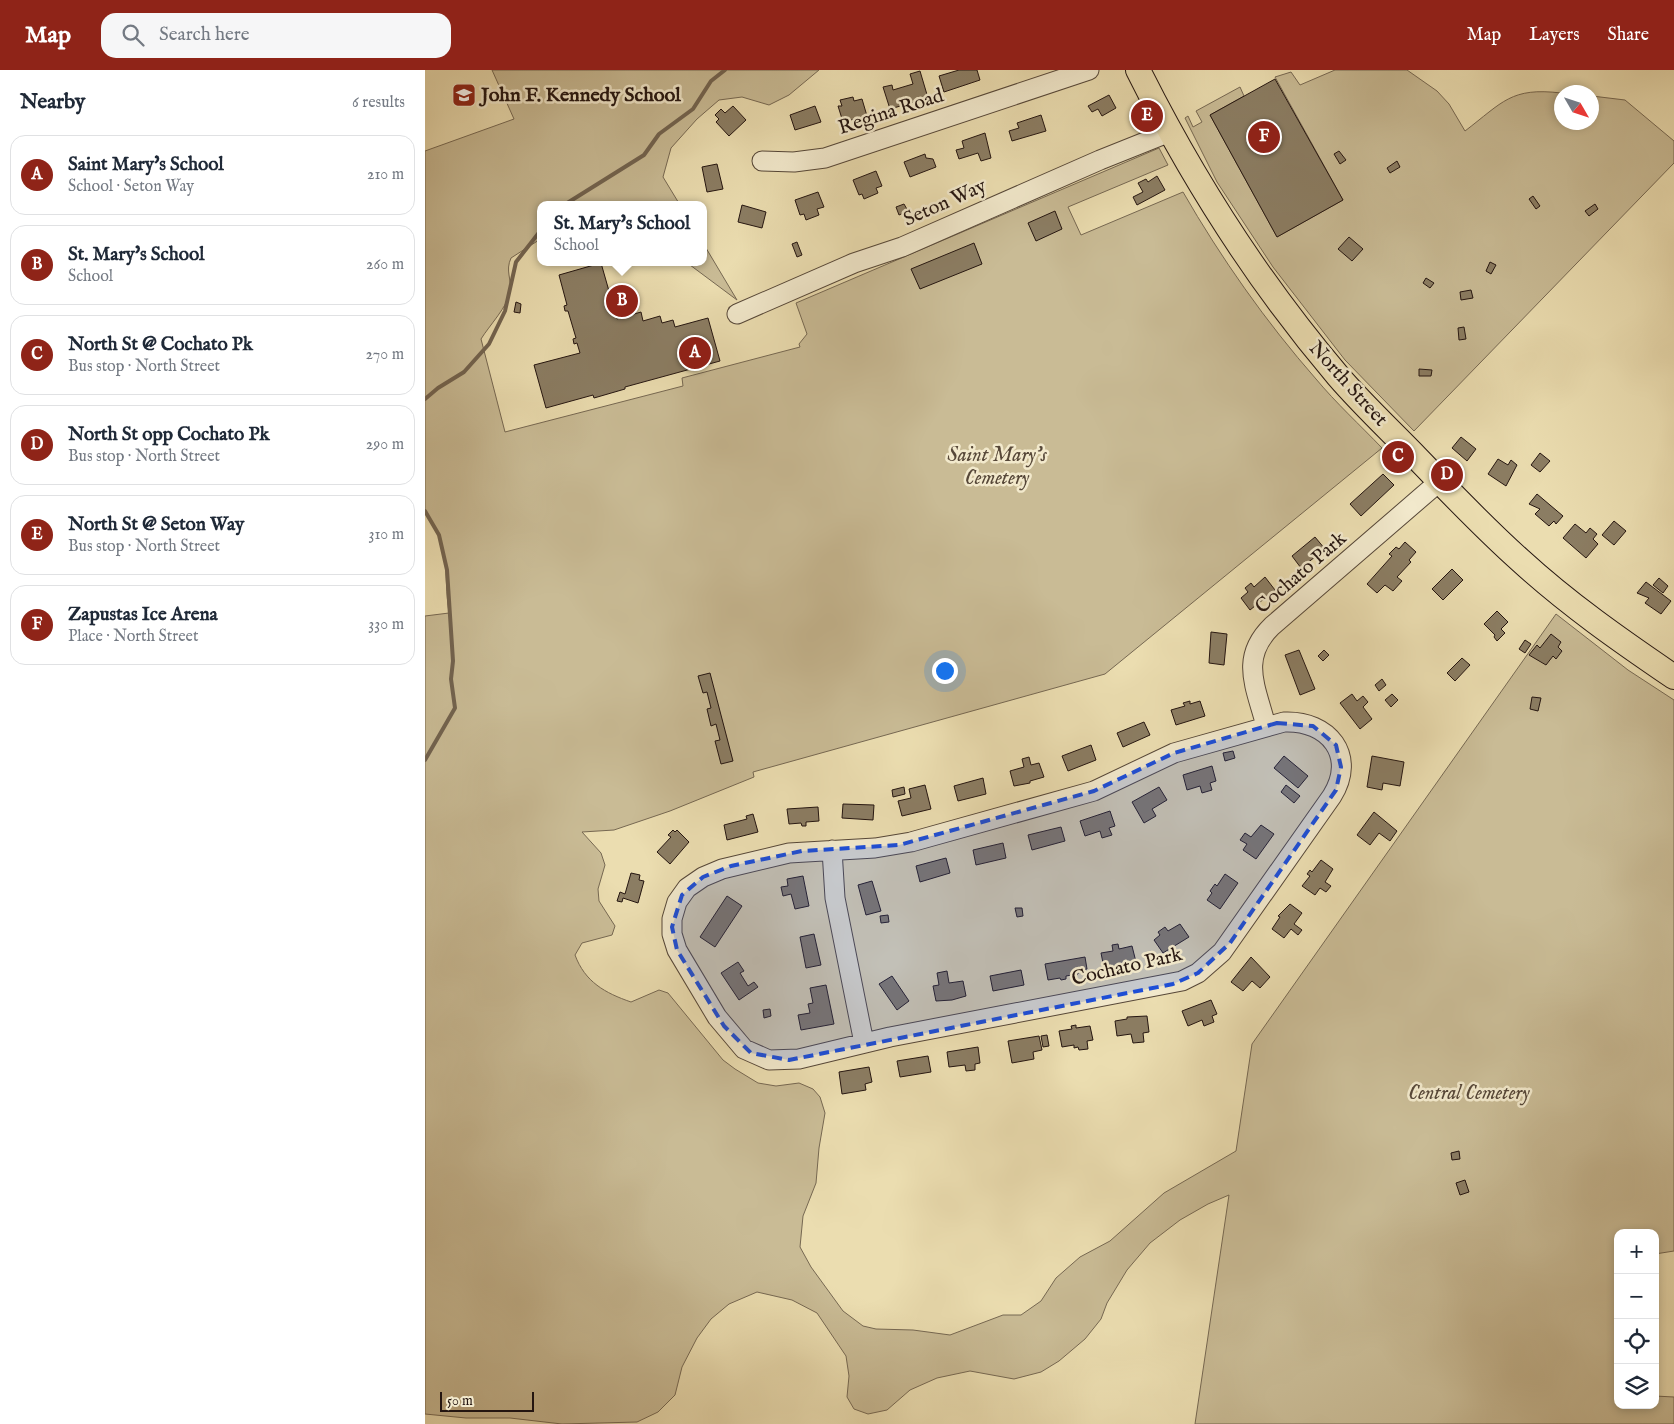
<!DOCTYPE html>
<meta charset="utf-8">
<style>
body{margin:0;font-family:"IM FELL English",serif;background:#f6f6f7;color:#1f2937}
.controls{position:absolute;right:15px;bottom:15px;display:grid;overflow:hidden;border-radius:10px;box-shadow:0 2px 8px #0003}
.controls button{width:45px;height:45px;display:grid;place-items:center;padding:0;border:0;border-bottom:1px solid #e0e1e3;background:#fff;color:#1f2937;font:25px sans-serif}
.compass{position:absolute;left:1129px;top:15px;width:45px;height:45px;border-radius:50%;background:#fff;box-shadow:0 2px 8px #0003;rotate:129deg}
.scale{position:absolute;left:15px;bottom:12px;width:94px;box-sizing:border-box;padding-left:5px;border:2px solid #241510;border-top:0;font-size:14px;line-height:18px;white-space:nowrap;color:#241510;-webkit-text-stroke:4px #f2e9cc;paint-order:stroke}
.you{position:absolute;left:519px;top:600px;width:18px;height:18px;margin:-12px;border:4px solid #fff;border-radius:50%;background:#1a73e8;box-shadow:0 0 0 8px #1a73e833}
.badge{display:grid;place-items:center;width:32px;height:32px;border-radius:50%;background:#8f2418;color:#fff;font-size:16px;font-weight:700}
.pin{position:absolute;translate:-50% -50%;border:2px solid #fff;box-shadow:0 1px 5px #0006}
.popup{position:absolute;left:112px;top:131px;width:170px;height:65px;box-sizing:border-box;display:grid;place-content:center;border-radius:10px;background:#fff;filter:drop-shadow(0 1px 4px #0005);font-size:16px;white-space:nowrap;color:#747a83}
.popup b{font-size:19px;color:#1f2937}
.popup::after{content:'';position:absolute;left:50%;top:100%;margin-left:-10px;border:10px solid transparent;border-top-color:#fff}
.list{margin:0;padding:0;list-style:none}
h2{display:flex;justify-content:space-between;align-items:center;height:65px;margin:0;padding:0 20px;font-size:21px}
h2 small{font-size:16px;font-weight:400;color:#747a83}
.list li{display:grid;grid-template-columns:32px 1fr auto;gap:15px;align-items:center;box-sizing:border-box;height:80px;margin:0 10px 10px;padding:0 10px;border:1px solid #e0e1e3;border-radius:15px}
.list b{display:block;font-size:19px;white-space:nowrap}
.list p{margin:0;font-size:16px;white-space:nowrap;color:#747a83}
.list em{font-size:16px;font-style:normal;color:#747a83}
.icon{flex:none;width:28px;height:28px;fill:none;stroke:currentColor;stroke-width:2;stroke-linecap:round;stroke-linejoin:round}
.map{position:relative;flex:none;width:1249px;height:1354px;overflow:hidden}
header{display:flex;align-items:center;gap:30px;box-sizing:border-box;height:70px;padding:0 25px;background:#8f2418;color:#fff}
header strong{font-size:24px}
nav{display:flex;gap:28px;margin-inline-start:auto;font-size:18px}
.search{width:350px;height:45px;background:#f6f6f7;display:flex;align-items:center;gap:12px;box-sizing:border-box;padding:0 18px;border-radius:15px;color:#747a83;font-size:19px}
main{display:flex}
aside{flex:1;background:#fff}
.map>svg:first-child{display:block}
.green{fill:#c9bb95;stroke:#766852}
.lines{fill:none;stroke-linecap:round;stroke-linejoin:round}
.stream{stroke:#736450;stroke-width:4}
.building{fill:#8b7d63;stroke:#241510}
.minor-casing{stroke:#564738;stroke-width:21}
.major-casing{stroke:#241510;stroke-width:26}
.minor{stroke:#f2e9cc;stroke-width:19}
.major{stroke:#ebddb0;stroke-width:24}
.marked{fill:#1d4ed8;fill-opacity:0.2;stroke:#1d4ed8;stroke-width:4;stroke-dasharray:10 6;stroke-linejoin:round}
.labels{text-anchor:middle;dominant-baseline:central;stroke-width:5;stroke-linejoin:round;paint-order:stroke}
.poi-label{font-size:20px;font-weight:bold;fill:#241510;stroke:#f2e9cc;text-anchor:start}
.street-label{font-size:20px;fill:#241510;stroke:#f2e9cc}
.park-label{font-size:20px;font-style:italic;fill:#564738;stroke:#f2e9cc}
</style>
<header>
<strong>Map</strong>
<div class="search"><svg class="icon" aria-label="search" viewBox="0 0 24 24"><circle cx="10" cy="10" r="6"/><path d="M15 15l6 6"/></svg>Search here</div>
<nav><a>Map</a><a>Layers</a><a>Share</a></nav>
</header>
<main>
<aside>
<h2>Nearby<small>6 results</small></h2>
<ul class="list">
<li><span class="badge">A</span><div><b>Saint Mary's School</b><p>School · Seton Way</p></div><em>210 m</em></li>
<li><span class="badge">B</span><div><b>St. Mary's School</b><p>School</p></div><em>260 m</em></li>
<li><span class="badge">C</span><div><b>North St @ Cochato Pk</b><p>Bus stop · North Street</p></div><em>270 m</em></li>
<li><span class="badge">D</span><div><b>North St opp Cochato Pk</b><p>Bus stop · North Street</p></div><em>290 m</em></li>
<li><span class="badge">E</span><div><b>North St @ Seton Way</b><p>Bus stop · North Street</p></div><em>310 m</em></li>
<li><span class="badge">F</span><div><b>Zapustas Ice Arena</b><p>Place · North Street</p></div><em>330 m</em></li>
</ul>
</aside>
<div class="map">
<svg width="1249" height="1354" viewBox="0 0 1249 1354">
<rect width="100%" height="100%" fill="#ebddb0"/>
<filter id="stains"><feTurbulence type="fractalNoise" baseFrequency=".004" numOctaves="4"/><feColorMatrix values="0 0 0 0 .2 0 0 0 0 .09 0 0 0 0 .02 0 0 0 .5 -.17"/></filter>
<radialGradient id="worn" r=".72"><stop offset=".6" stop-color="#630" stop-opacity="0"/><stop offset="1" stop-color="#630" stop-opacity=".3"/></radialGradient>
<path class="green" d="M67 0H394L364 25 344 35 317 27 294 30 272 49 246 78 238 107 255 135H116V167L114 170 86 188C80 201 87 209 85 222 83 236 64 256 56 269L80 362 258 316 257 308 375 277 374 274 382 264 371 233 734 78 743 95 643 137 656 165 758 122C796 188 841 252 891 309 911 333 935 355 957 378L680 604 328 702 329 707 245 741 189 760 157 762 176 783 180 795 173 819 174 831 190 856 187 865 157 873 150 885C160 912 180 923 206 932L234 920 243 923 298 990 310 999 333 1013 351 1016 374 1013 388 1019 395 1027 400 1043 394 1078 391 1113 378 1146 375 1177 386 1197 418 1241 438 1256 451 1259 488 1260 525 1265 578 1245H596L616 1231 631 1208 655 1187 685 1171 739 1123 811 1081 827 974 1131 544 1203 600 1249 630V1181L1230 1184V1163H1193V1335H1230V1326L1249 1327V1354H770L804 1125 783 1134 755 1150 725 1173 702 1200 682 1233 676 1249 660 1269 634 1291 616 1302 589 1309 545 1301 512 1308 485 1320 462 1340 443 1344 429 1339 422 1327 424 1306 421 1286 392 1243 367 1230 332 1222 304 1234 286 1249 272 1268 257 1297 250 1325 233 1342 212 1352 137 1354 85 1348H41L0 1344V546L24 543C18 501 27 480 0 441V81L89 49Z
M910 0H982L1012 21 1024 34 1040 61C1078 32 1086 17 1136 23V52H1166L1167 26 1200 30 1249 71V93L989 361 920 290 848 197 792 112 760 48 763 46 768 57 777 52 771 41 815 17 819 26 785 45 852 167 918 130 850 7 866 2 875 15Z
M278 173 312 230 261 192H278Z"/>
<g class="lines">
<path class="stream" d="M139 135 219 85 234 64 268 39 286 11 300 0
M0 329 13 318 39 302 64 274 80 241 91 192 116 160
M0 441 14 465 22 500 28 591 26 609 30 638 0 690"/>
</g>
<path class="building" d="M534 0H552L555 10 519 22 514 6Z
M495 1 503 28 465 39 458 17 467 15 468 20 488 14 485 4Z
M850 9 918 130 852 167 785 45Z
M684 25 691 38 677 46 673 39 667 42 663 36Z
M428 27 429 31 437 29 442 46 418 52 413 36H417L415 30Z
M308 36 321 50 304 66 291 52 294 49 290 45 296 39 300 43Z
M390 36 396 52 370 60 365 45Z
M616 45 621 61 587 71 584 61 594 58 592 53Z
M560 63 566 88 556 91 553 83 534 89 531 80 539 78 537 71Z
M914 81 921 90 915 94 909 84Z
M500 84 501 88 508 89 511 97 485 107 479 92Z
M972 91 975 97 965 103 962 98Z
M292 94 298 119 282 122 277 97Z
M451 101 457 116 451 118 453 123 439 129 437 124 434 125 428 110Z
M732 106 740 120 712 135 708 127 718 122 713 113 721 109 723 112Z
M393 122 399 137 392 139 394 145 381 150 379 144 375 145 370 130Z
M1108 126 1115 136 1111 139 1104 129Z
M479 134 483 141 474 145 471 137Z
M1170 134 1173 139 1164 146 1160 141Z
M317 135 341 142 337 158 313 152Z
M630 141 637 159 611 171 603 153Z
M924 167 938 179 927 191 913 179Z
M372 172 377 185 372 187 367 174Z
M549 173 557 194 495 219 486 199Z
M1065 192 1071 195 1066 204 1061 201Z
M176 193 192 249 216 242 218 251 235 246 237 253 248 250 250 257 283 248 295 291 200 317V319L169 328 168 325 121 338 109 295 155 283 152 273 149 274 148 269 151 268 143 241H140L139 236 142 235 134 205Z
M1001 208 1009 213 1005 218 998 213Z
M1046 220 1048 228 1036 230 1035 222Z
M91 232 96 234 95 243 89 242Z
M1039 257 1041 269 1034 270 1033 258Z
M994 299 1007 300 1006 306H994Z
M1036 367 1051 379 1042 391 1027 378Z
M1115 383 1125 391 1115 402 1106 395Z
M1073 389 1083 395 1086 390 1092 395 1081 416 1063 404Z
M958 404 969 415 936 446 925 434Z
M1112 424 1138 446 1131 454 1129 451 1124 456 1110 444 1115 439 1104 434Z
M1189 451 1201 461 1189 475 1177 465Z
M1150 454 1161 463 1165 458 1172 464 1168 469 1173 474 1161 488 1138 468Z
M890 467 900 479 876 498 867 486Z
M980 472 991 482 984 490 986 492 972 507 977 511 968 521 960 515 952 523 942 514 967 486 964 484 971 477 974 479Z
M1027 499 1038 510 1018 530 1007 519Z
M840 507 850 520 825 540 816 528 823 522 820 518 826 513 829 517Z
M1234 508 1243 516 1238 523 1228 515Z
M1221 512 1246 531 1236 544 1220 533 1224 528 1212 523Z
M1072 541 1083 552 1076 559 1080 563 1072 571 1069 567 1070 565 1059 554Z
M786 562 802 564 799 595 784 593Z
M1126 564 1136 572 1133 577 1137 581 1131 589 1128 586 1121 595 1104 585 1112 575 1115 578Z
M1100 570 1106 574 1100 583 1094 579Z
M874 580 890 619 875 625 860 585Z
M899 580 904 585 898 591 893 586Z
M1037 588 1045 595 1030 611 1022 603Z
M285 603 308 691 296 694 290 671 295 670 291 654 286 656 282 639 286 638 282 622 278 623 273 606Z
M957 609 961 615 954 621 950 615Z
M927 624 932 631 938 626 943 632 938 637 947 649 935 659 915 633Z
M967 624 973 630 966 637 960 630Z
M1107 627 1116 628 1113 641 1105 639Z
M765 631V634L775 631 780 646 751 655 746 640 760 636 758 633Z
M719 652 725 665 698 677 692 663Z
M666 675 671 690 643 701 637 686Z
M808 681 810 688 800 691 798 683Z
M859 686 883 706 873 718 849 698Z
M947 686 979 692 975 716 958 713 957 720 942 717Z
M604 687 606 695 614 693 619 707 605 711V713L589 716 585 701 599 697 597 689Z
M787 696 791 711 785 713 787 720 777 723 775 716 762 720 758 705Z
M558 708 561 724 533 731 529 716Z
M500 715 506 739 477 746 473 731 486 728 484 719Z
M861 715 875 726 869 733 856 722Z
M479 717 480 724 468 727 467 720Z
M734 717 742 730 727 739 731 746 719 753 707 732Z
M418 734 449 735 448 750 417 748Z
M393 737 394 751 381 752V756H377L376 753 364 754 362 739Z
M685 741 690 756 684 758 687 765 677 768 675 761 660 766 655 751Z
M949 742 972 761 965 771 954 763 945 775 932 765Z
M328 744 333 762 302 770 299 755 322 749 321 746Z
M836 755 849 764 831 789 818 780 822 774 815 770 820 763 826 767Z
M636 757 640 771 607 780 603 765Z
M248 760 250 762 252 760 264 772 245 794 232 782 246 767 243 765Z
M578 773 581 788 551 795 548 780Z
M521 788 525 803 495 812 491 796Z
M896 790 908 799 900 812 906 816 901 822 895 818 890 825 877 816 885 806 882 804 885 800 887 802Z
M206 803 215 805 214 810 219 811 213 833 198 828 197 832 192 831 195 822 200 824Z
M800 804 813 813 795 839 782 830 787 823 785 821 790 814 792 816Z
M378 806 384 836 370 839 366 824 358 826 356 817 363 816 362 809Z
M447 811 456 841 441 845 433 815Z
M302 826 317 836 290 877 275 867Z
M865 834 877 843 869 854 877 860 873 865 866 859 859 868 847 859 855 847 853 846Z
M590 838H597L598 846 592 847Z
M463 845 464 852 456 853 455 846Z
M755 854 764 867 738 883 729 870 735 865 733 862 740 857 743 861Z
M389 864 396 895 381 898 375 867Z
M693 874 694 879 707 876 711 892 679 898 676 883 688 881 687 875Z
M660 887 662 899 653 901V904L641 906V909L636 910 635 908 623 910 620 894Z
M826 887 845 907 835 918 827 911 818 921 806 912Z
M313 892 319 901 315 903 323 916 329 912 333 917 314 930 296 903Z
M596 900 599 915 568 921 565 906Z
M522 901 524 913 538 911 541 926 527 930 511 931 508 916 514 915 512 903Z
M467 906 484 931 472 940 454 914Z
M401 915 409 954 376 960 373 945 385 943 383 934 388 933 385 918Z
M786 930 792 944 787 946 789 952 779 956 777 950 763 956 757 941Z
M345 939 346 946 339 948 338 940Z
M722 946 724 962 718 963 719 972 708 973 706 964 692 966 690 951 702 949V947Z
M651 955V958L665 956 668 970 662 971 663 979 654 980 653 977 649 978V975L637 977 634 961 647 959 646 956Z
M622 965 624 976 618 977 616 966Z
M614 966 617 980 608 982 609 989 587 993 583 971Z
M553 977 555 993 550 994V1000L541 1001 540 995 524 997 522 982Z
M503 986 506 1002 475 1007 472 991Z
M444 997 447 1012 440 1014 441 1020 417 1024 414 1002Z
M1034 1081 1035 1089 1027 1090 1026 1083Z
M1040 1110 1044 1122 1035 1125 1031 1113Z"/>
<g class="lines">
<g class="minor-casing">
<path id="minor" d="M337 91 369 92 400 88 664 0
M312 244 429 193 477 177 675 90 745 62
M859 652C904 650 932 686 907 726L797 882 773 903 757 911 465 967 374 989 344 990 319 979 292 947 252 880 247 864V849L252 832 262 818 278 807 297 799 364 783 450 778 486 772 669 721 749 683Z
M841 656C831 617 814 588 847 556L1015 411
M407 780 410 828 439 973"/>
</g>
<g class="major-casing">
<path id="major" d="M713 0C768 110 833 212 913 306 938 335 966 361 993 389 1026 423 1059 458 1095 490 1143 534 1196 571 1249 607"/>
</g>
<use href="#minor" class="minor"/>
<use href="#major" class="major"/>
</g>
<path class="marked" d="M852 653 888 656 911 675 916 697 911 720 805 873 773 903 748 914 364 990 326 983 299 956 252 880 247 857 257 825 278 807 306 796 377 781 474 775 669 721 749 683Z"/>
<defs>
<g id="school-square" transform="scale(1.25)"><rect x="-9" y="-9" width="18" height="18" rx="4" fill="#8f2418" stroke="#f2e9cc"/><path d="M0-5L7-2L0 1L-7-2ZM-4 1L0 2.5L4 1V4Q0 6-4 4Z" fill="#fff"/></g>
</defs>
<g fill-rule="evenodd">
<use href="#school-square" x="39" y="25"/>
</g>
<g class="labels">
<g class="poi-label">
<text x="56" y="25">John F. Kennedy School</text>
</g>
<g class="street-label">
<text transform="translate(466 42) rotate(-18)">Regina Road</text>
<text transform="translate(520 133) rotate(-24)">Seton Way</text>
<text transform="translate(923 314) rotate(48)">North Street</text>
<text transform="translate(876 503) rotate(-41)">Cochato Park</text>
<text transform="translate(702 897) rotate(-13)">Cochato Park</text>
</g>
<g class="park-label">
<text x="572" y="385">Saint Mary's<tspan x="572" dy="23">Cemetery</tspan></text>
<text x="1044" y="1023">Central Cemetery</text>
</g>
</g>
<rect width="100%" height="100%" filter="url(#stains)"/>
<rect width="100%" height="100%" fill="url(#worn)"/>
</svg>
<div class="controls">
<button>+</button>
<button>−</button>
<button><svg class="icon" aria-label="locate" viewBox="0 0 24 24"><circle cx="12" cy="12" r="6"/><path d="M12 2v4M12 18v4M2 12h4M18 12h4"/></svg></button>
<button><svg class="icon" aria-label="layers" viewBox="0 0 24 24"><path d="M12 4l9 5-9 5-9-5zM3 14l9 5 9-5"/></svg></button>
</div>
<svg class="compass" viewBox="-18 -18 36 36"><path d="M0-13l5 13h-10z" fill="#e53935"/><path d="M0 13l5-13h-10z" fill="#747a83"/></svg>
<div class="scale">50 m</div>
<div class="you"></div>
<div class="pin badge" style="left:270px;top:283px">A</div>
<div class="pin badge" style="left:197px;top:231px">B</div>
<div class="popup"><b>St. Mary's School</b>School</div>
<div class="pin badge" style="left:973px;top:387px">C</div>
<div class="pin badge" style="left:1022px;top:405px">D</div>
<div class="pin badge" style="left:722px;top:46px">E</div>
<div class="pin badge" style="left:839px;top:67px">F</div>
</div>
</main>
